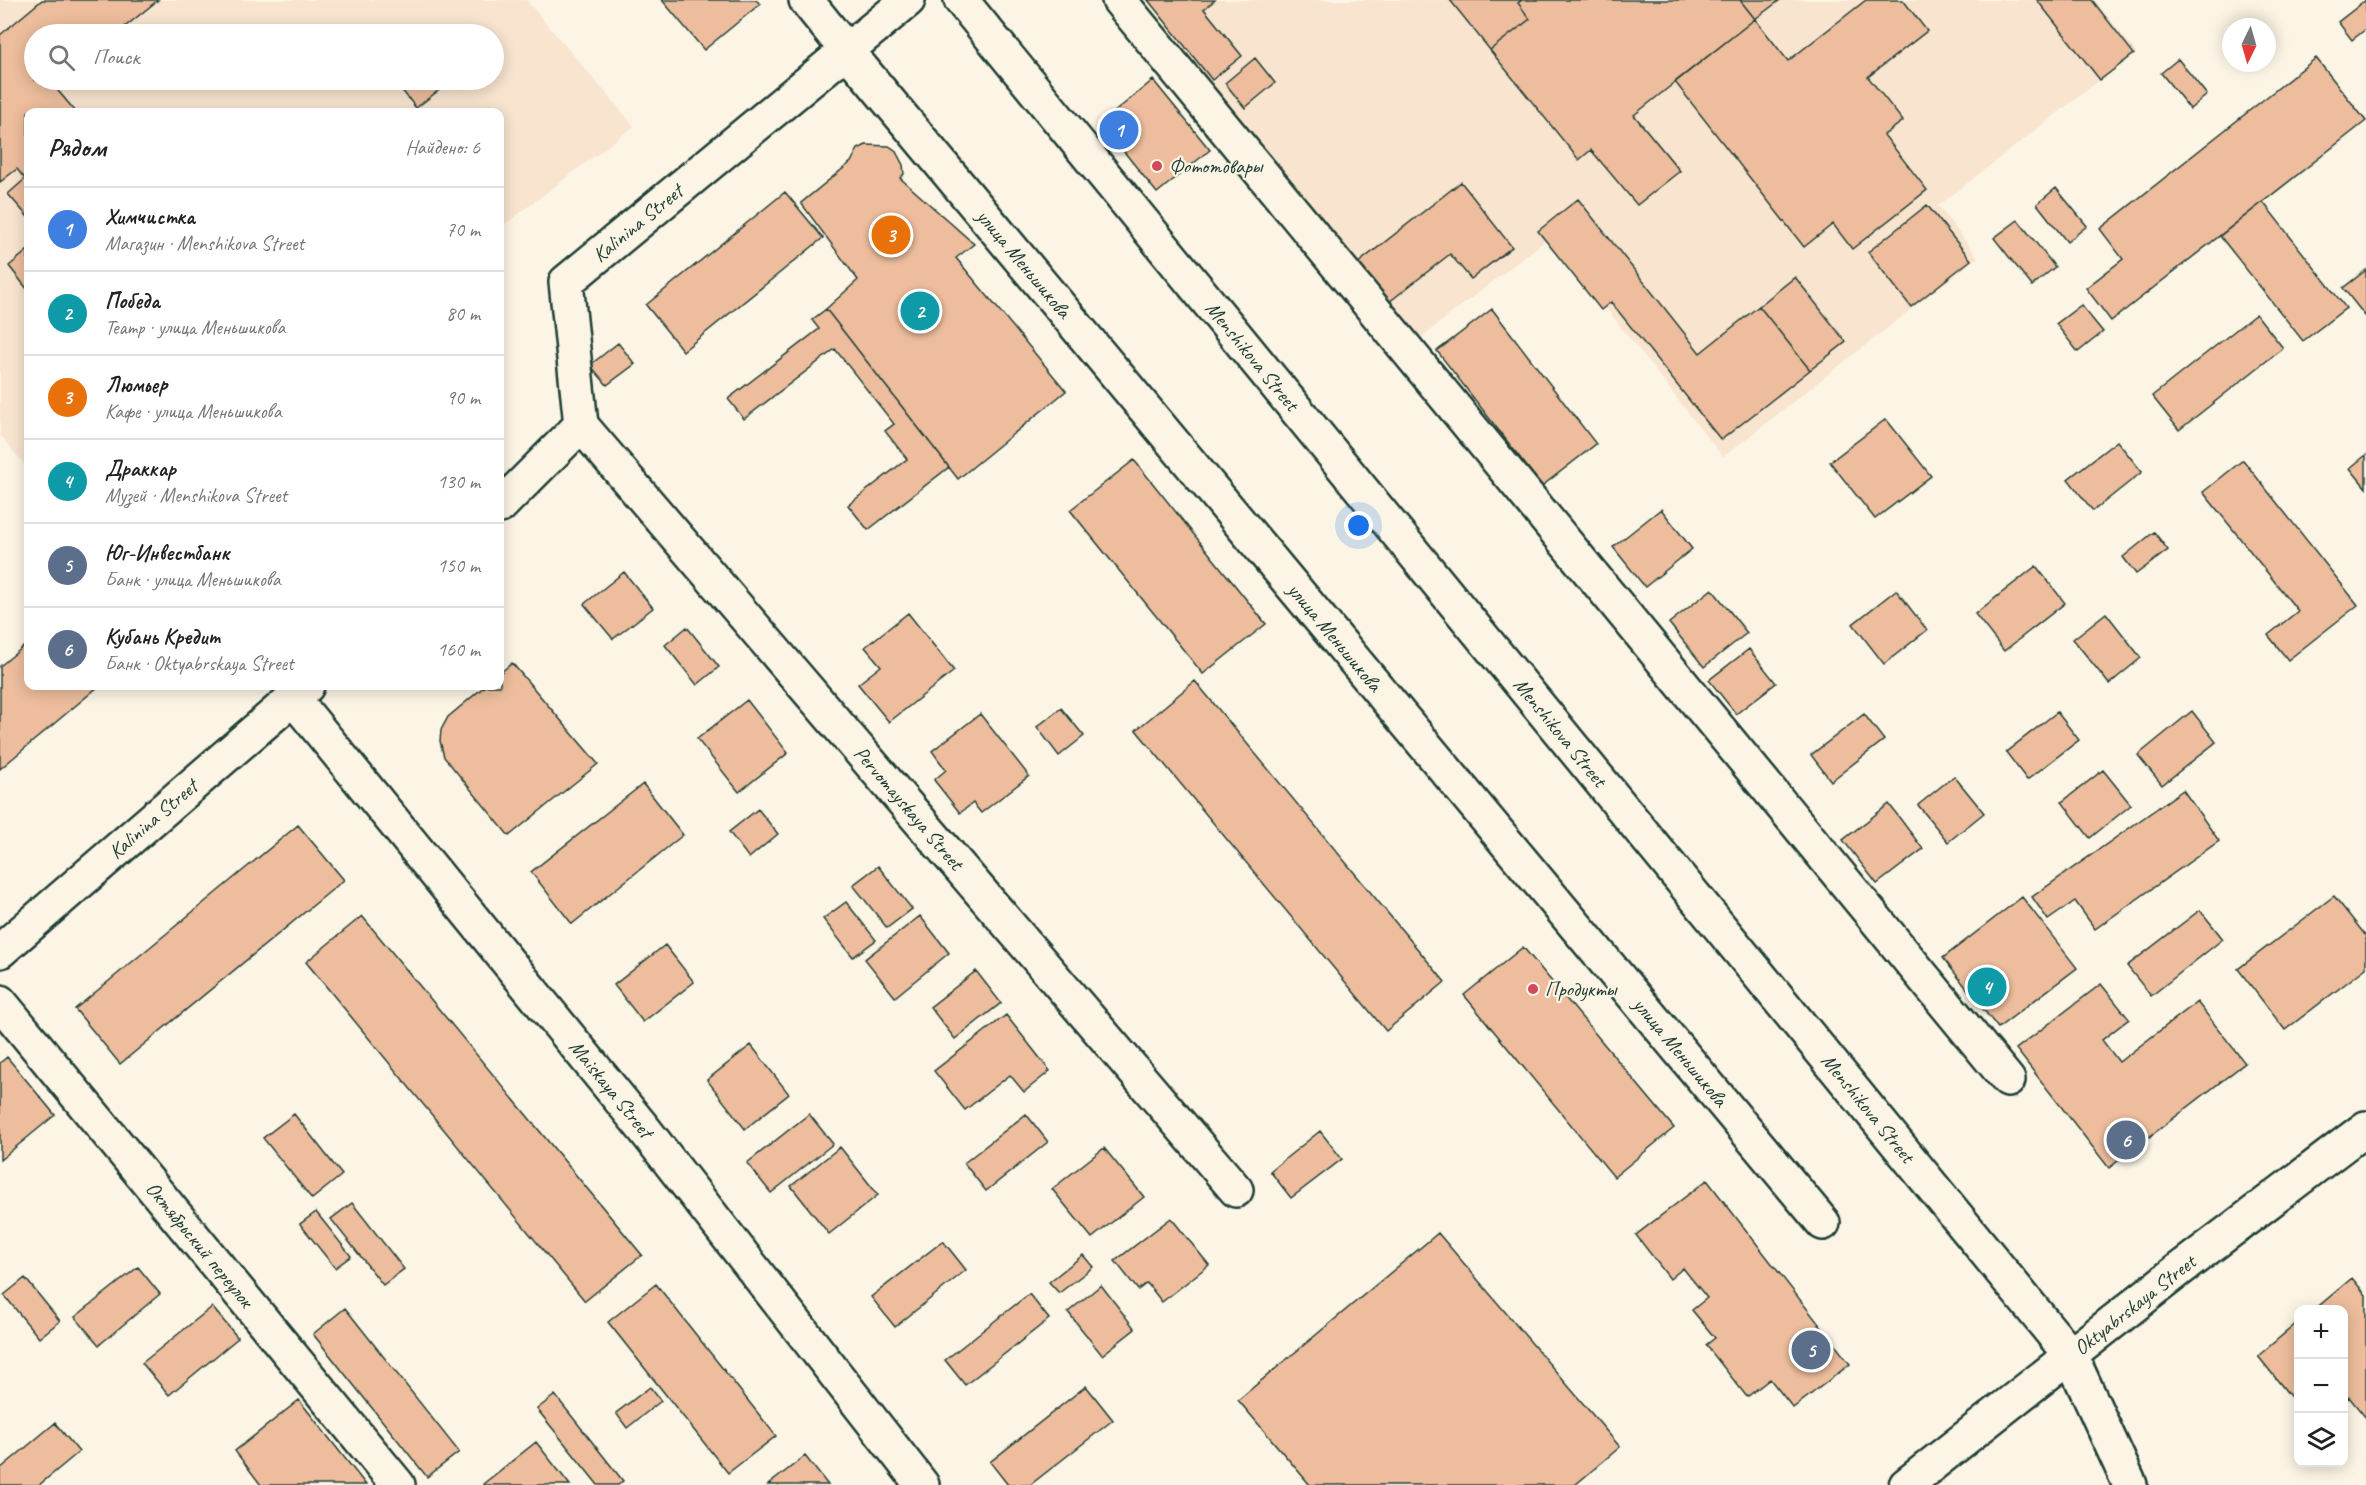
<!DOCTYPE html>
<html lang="ru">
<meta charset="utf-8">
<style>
body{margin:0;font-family:Caveat,sans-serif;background:#f6f6f6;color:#222}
.controls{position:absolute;right:18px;bottom:18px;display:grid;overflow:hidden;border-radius:12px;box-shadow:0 3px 15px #0003}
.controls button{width:54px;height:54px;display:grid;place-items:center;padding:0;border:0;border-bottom:2px solid #e0e0e0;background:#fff;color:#222;font:30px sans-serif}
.compass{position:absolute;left:2222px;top:18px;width:54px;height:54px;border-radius:50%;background:#fff;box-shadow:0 3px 15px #0003;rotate:185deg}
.you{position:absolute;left:1359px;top:526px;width:21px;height:21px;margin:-15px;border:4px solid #fff;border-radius:50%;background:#1a73e8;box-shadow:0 0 0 9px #1a73e833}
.badge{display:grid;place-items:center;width:39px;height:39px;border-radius:50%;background:#d1495b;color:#fff;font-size:20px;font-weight:700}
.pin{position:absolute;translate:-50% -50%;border:3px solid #fff;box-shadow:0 2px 6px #0006}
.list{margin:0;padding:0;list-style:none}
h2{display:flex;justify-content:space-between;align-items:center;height:78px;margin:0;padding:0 24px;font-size:26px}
h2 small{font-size:20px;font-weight:400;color:#767676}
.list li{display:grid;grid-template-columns:39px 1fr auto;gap:18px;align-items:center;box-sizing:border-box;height:84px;padding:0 24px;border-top:2px solid #e0e0e0}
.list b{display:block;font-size:22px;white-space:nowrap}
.list p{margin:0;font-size:20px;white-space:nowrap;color:#767676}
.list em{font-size:20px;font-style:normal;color:#767676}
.icon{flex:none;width:33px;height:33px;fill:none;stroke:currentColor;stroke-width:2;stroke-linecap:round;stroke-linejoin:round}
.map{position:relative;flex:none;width:2366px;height:1485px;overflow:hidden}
.search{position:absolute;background:#fff;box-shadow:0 3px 15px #0003;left:24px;top:24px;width:480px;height:66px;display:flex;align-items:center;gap:15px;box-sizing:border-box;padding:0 21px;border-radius:33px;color:#767676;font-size:22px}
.panel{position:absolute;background:#fff;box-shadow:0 3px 15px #0003;left:24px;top:108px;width:480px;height:582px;border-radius:12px}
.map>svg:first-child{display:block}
.built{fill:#f8e4cf;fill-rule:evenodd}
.building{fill:#edbd9d;stroke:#1f3d34;stroke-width:1.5}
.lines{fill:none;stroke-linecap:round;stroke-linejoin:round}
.minor-casing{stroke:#1f3d34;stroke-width:38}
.minor{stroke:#fcf5e5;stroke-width:33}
.poi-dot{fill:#d1495b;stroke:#fcf5e5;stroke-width:2}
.labels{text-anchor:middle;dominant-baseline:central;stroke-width:4.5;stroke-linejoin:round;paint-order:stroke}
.poi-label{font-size:21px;fill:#1f3d34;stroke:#fcf5e5;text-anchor:start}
.street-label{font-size:21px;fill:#1f3d34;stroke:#fcf5e5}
</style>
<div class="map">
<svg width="2366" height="1485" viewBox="0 0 2366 1485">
<rect width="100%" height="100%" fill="#fcf5e5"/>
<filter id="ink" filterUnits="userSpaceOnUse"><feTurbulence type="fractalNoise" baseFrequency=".0167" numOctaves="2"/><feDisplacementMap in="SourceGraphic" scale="12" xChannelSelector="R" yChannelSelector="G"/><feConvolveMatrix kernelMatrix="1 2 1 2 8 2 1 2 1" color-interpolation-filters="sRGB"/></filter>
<g filter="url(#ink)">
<path class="built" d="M0 0H526L634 126 500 228V112H28V469L0 435ZM34 34H494V80H34Z
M1146 0H2095L2136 52 1938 206 1978 257 1723 457 1550 237 1415 342Z"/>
<path class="building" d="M42 0H158L116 34H34V80H62L54 86 76 112H28V217L8 194 25 179 17 169 0 182V35Z
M662 0H756L760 4 704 50Z
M1148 0H1215L1204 9 1242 56 1212 80Z
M1450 0H1522L1518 3 1530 19 1490 50Z
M1522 0H1740L1755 19 1634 115 1680 171 1637 205 1591 150 1579 160 1490 50 1530 19 1518 3Z
M1740 0H1780L1755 19Z
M1866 0H1903L1927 31 1868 77 1903 121 1884 135 1927 190 1852 249 1833 224 1804 247 1675 82 1755 19 1788 61Z
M2037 0H2092L2134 54 2100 80Z
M2366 0V29L2352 40 2338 22Z
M1255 58 1275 83 1245 108 1225 83Z
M2316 58 2366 121 2111 321 2086 288 2123 259 2100 229Z
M2178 59 2207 95 2190 109 2161 73Z
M394 80H452L416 108Z
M1153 80 1210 150 1157 193 1101 123Z
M866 145 889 146 895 150 903 165 904 174 900 178 974 244 956 258 1066 391 958 479 826 309 858 280 801 203 851 162 858 149Z
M1461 182 1512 247 1471 279 1450 254 1379 310 1348 271Z
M2056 188 2087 226 2067 242 2037 204Z
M785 192 823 238 683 351 646 305Z
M1578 199 1700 353 1759 306 1810 370 1721 440 1611 302 1601 310 1538 231Z
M2263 202 2346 308 2303 341 2220 236Z
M1927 205 1971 260 1911 307 1868 252Z
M2018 220 2055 267 2032 286 1994 238Z
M28 250V290L9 266Z
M2366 270V317L2343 288Z
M1795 277 1846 342 1810 370 1759 306Z
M2081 305 2103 332 2078 352 2056 324Z
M826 309 949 467 868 530 848 505 907 459 885 431 894 424 835 349 744 419 728 399 819 329 812 320Z
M1492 309 1596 444 1542 486 1437 351Z
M2256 314 2283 348 2179 430 2152 396Z
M618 343 635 364 607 385 590 365Z
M1886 419 1931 476 1875 519 1830 462Z
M2117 441 2142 472 2093 511 2068 479Z
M2366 455V488L2350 468Z
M1134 460 1266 624 1203 674 1070 510Z
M2243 460 2358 605 2288 660 2268 635 2298 611 2203 492Z
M1661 509 1692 549 1645 587 1613 547Z
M2154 532 2168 550 2136 574 2123 557Z
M2036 566 2065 603 2004 651 1975 614Z
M624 572 653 608 613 639 584 604Z
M1712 589 1747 633 1704 667 1669 623Z
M1896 590 1927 630 1884 664 1853 624Z
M908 613 954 671 889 722 858 684 881 666 865 647Z
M2106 613 2141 658 2109 684 2073 639Z
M687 627 719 667 697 685 665 645Z
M28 643V686H99L0 769V666Z
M1749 649 1776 683 1736 714 1709 680Z
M512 663 598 764 509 836 444 757 440 741 441 730 448 717 485 686H500V673Z
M1195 681 1445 982 1386 1031 1136 730Z
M747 700 788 753 739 792 697 739Z
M1061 708 1084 736 1059 756 1037 727Z
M2192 711 2216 742 2162 785 2138 755Z
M2057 712 2079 740 2027 780 2006 752Z
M980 714 1029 776 981 813 973 803 960 813 934 780 946 770 932 751Z
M1864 714 1884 740 1831 781 1811 755Z
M2103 770 2131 805 2090 838 2062 802Z
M1954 776 1984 813 1948 842 1918 805Z
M643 784 683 835 572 924 531 872Z
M2183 790 2219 841 2095 929 2075 901 2048 920 2032 897Z
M1889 804 1923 849 1877 884 1843 840Z
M758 809 778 834 749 858 729 832Z
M298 825 344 880 120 1064 75 1009Z
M878 866 912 909 887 928 853 885Z
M2334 896 2366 936V968L2285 1030 2238 969Z
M2022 897 2077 968 1998 1028 1943 958Z
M846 902 876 940 853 957 823 919Z
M2200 910 2223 939 2151 996 2127 966Z
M362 916 642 1255 585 1301 306 962Z
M920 916 949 953 895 997 865 959Z
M665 945 694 982 643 1022 614 985Z
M1523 947 1674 1128 1614 1177 1464 995Z
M976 971 1001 1003 955 1039 930 1007Z
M2101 984 2129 1019 2102 1040 2119 1062 2197 1002 2245 1063 2109 1168 2016 1049Z
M1006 1015 1050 1071 1024 1092 1010 1075 965 1110 934 1071Z
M751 1045 789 1094 745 1129 707 1080Z
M7 1057 55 1115 0 1160V1063Z
M294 1114 342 1175 312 1199 263 1138Z
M809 1114 833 1144 771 1193 747 1163Z
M1026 1114 1048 1142 986 1191 964 1163Z
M1320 1131 1342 1159 1291 1198 1270 1171Z
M840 1147 878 1195 829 1234 791 1186Z
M1104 1148 1144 1197 1092 1238 1052 1189Z
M1707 1180 1850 1364 1793 1408 1770 1379 1747 1397 1706 1345 1715 1338 1692 1310 1707 1298 1683 1268 1670 1279 1636 1235Z
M352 1203 404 1269 383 1285 331 1219Z
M316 1212 351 1256 335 1268 300 1224Z
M1171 1218 1209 1265 1162 1302 1147 1283 1138 1290 1115 1261Z
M1438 1233 1620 1447 1575 1485H1310L1238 1400Z
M943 1241 966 1270 895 1327 871 1297Z
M1083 1255 1093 1267 1059 1293 1049 1282Z
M138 1267 160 1294 99 1345 75 1317Z
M25 1278 60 1321 39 1338 4 1295Z
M2352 1278 2366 1295V1418L2349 1397 2344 1402V1310H2314Z
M656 1284 776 1436 728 1473 608 1322Z
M1101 1285 1135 1329 1102 1355 1068 1312Z
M1029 1294 1049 1319 965 1385 945 1360Z
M212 1307 238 1338 169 1395 142 1363Z
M345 1308 459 1452 427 1477 313 1334Z
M2298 1322V1406L2258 1356Z
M1086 1386 1113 1420 1030 1485H1008L990 1462Z
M650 1387 661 1401 627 1428 616 1413Z
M555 1395 623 1481 618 1485H598L537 1409Z
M299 1400 366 1485H261L235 1451Z
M55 1423 79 1452 39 1485H0V1469Z
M536 1442 570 1485H484L483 1484Z
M805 1456 828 1485H768Z"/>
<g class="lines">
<g class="minor-casing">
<g id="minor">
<path id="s1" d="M806 0 847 51 1823 1223"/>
<path id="s2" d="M961 0 2071 1356 2130 1485"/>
<path d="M1119 0 2008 1080"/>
<path id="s3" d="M581 425 1236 1190"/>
<path id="s4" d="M500 506 581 425 566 282 908 0"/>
<path id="s5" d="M293 698 644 1129 922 1485"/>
<path id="s6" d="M0 951 307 686"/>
<path id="s7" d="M0 1002 398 1485"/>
<path id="s8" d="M1906 1485 2180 1269 2366 1128"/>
</g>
</g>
<use href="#minor" class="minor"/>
</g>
</g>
<g class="poi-dot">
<circle cx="1157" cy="166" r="6"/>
<circle cx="1533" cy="989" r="6"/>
</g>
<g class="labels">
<g class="poi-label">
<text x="1169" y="166">Фототовары</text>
<text x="1545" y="989">Продукты</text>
</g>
<g class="street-label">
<text stroke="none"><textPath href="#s4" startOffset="351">Kalinina Street</textPath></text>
<text stroke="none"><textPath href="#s1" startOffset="342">улица Меньшикова</textPath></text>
<text stroke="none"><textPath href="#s2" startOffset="460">Menshikova Street</textPath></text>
<text stroke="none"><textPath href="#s1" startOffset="828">улица Меньшикова</textPath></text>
<text stroke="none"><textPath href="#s2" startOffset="946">Menshikova Street</textPath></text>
<text stroke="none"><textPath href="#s3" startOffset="504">Pervomayskaya Street</textPath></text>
<text stroke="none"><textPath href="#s6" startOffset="202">Kalinina Street</textPath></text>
<text stroke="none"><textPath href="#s1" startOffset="1368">улица Меньшикова</textPath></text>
<text stroke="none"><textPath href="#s5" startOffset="504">Maiskaya Street</textPath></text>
<text stroke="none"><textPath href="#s2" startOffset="1432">Menshikova Street</textPath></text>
<text stroke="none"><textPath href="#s7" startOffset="314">Октябрьский переулок</textPath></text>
<text stroke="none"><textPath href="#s8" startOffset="291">Oktyabrskaya Street</textPath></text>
</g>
</g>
</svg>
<div class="controls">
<button>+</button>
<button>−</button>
<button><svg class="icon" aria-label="layers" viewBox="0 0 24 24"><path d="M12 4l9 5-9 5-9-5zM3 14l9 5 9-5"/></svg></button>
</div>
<svg class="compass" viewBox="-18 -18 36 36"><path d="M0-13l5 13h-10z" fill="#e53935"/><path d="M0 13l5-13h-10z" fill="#767676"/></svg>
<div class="you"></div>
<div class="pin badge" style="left:1119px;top:130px;background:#3f7fe0">1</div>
<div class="pin badge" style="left:920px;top:311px;background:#0f9aa8">2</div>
<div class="pin badge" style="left:891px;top:235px;background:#e8710a">3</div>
<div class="pin badge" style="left:1987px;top:987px;background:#0f9aa8">4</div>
<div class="pin badge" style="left:1811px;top:1350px;background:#5c6f8a">5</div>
<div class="pin badge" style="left:2126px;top:1140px;background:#5c6f8a">6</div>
<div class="search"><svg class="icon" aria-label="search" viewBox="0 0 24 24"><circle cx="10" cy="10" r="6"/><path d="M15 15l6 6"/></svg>Поиск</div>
<section class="panel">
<h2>Рядом<small>Найдено: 6</small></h2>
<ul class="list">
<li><span class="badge" style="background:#3f7fe0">1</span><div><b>Химчистка</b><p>Магазин · Menshikova Street</p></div><em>70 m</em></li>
<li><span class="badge" style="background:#0f9aa8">2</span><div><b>Победа</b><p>Театр · улица Меньшикова</p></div><em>80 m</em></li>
<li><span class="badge" style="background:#e8710a">3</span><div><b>Люмьер</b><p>Кафе · улица Меньшикова</p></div><em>90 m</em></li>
<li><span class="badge" style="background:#0f9aa8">4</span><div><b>Драккар</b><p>Музей · Menshikova Street</p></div><em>130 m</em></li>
<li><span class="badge" style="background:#5c6f8a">5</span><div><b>Юг-Инвестбанк</b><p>Банк · улица Меньшикова</p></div><em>150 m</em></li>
<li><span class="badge" style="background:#5c6f8a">6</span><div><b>Кубань Кредит</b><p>Банк · Oktyabrskaya Street</p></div><em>160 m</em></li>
</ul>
</section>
</div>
